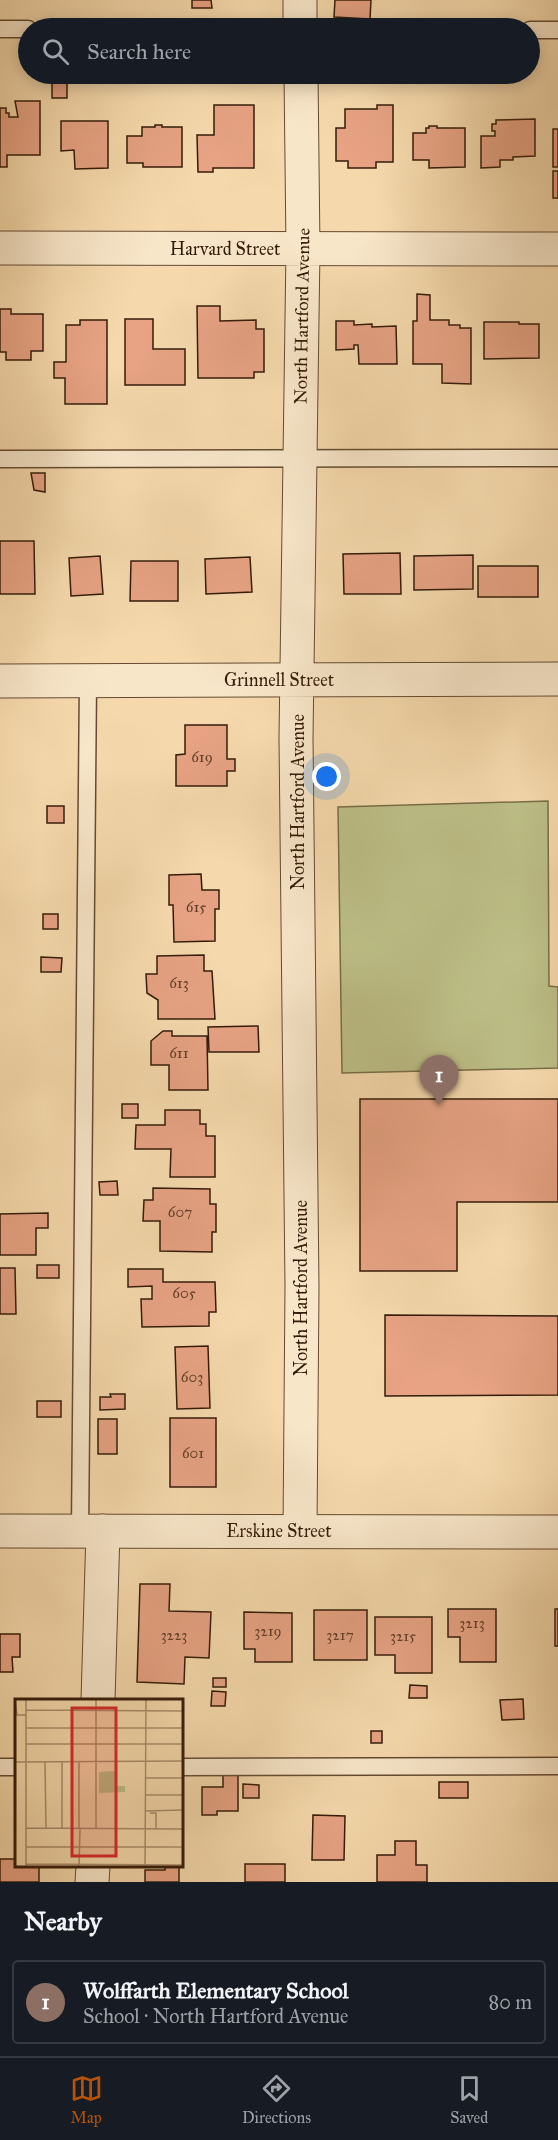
<!DOCTYPE html>
<meta charset="utf-8">
<style>
body{margin:0;font-family:"IM FELL Great Primer",serif;background:#242831;color:#f1f3f6}
.you{position:absolute;left:327px;top:777px;width:21px;height:21px;margin:-15px;border:4px solid #fff;border-radius:50%;background:#1a73e8;box-shadow:0 0 0 9px #1a73e833}
.badge{display:grid;place-items:center;width:39px;height:39px;border-radius:50%;background:#b45309;color:#fff;font-size:20px;font-weight:700}
.pin{position:absolute;translate:-50% -50px;filter:drop-shadow(0 2px 3px #0008)}
.pin::after{content:'';position:absolute;top:32px;width:21px;height:18px;background:inherit;clip-path:polygon(0 0,100% 0,50% 100%)}
.list{margin:0;padding:0;list-style:none}
h2{display:flex;justify-content:space-between;align-items:center;height:78px;margin:0;padding:0 24px;font-size:26px}
h2 small{font-size:20px;font-weight:400;color:#9ea1a6}
.list li{display:grid;grid-template-columns:39px 1fr auto;gap:18px;align-items:center;box-sizing:border-box;height:84px;margin:0 12px 12px;padding:0 12px;border:2px solid #363941;border-radius:6px}
.list b{display:block;font-size:22px;white-space:nowrap}
.list p{margin:0;font-size:20px;white-space:nowrap;color:#9ea1a6}
.list em{font-size:20px;font-style:normal;color:#9ea1a6}
.icon{flex:none;width:33px;height:33px;fill:none;stroke:currentColor;stroke-width:2;stroke-linecap:round;stroke-linejoin:round}
.map{position:relative;flex:none;width:558px;height:1882px;overflow:hidden}
.search{position:absolute;background:#171b24;box-shadow:0 3px 15px #0003;left:18px;right:18px;top:18px;height:66px;display:flex;align-items:center;gap:15px;box-sizing:border-box;padding:0 21px;border-radius:33px;color:#9ea1a6;font-size:22px}
.sheet{height:174px;background:#171b24}
nav{display:flex;justify-content:space-around;align-items:center;box-sizing:border-box;height:84px;border-top:2px solid #363941;background:#171b24;font-size:16px;color:#9ea1a6}
nav a{display:grid;justify-items:center;gap:3px}
nav .on{color:#b45309}
.map>svg:first-child{display:block}
.green{fill:#bdbf88;stroke:#796e48;stroke-width:1.5}
.building{fill:#e7a384;stroke:#351c09;stroke-width:1.5}
.lines{fill:none;stroke-linecap:round;stroke-linejoin:round}
.service-casing{stroke:#654b32;stroke-width:19}
.minor-casing{stroke:#654b32;stroke-width:35}
.tertiary-casing{stroke:#654b32;stroke-width:35}
.service{stroke:#f8e6c9;stroke-width:16}
.minor{stroke:#f8e6c9;stroke-width:33}
.tertiary{stroke:#f8e6c9;stroke-width:33}
.labels{text-anchor:middle;dominant-baseline:central;stroke-width:4.5;stroke-linejoin:round;paint-order:stroke}
.number-label{font-size:15px;fill:#623e28}
.street-label{font-size:18px;fill:#351c09;stroke:#f8e6c9}
.inset-road{fill:none;stroke:#a88d6b;stroke-width:1.5}
.view{fill:#d62828;fill-opacity:0.15;stroke:#d62828;stroke-width:3}
.inset-edge{fill:none;stroke:#351c09;stroke-width:3}
</style>
<div class="map">
<svg width="558" height="1882" viewBox="0 0 558 1882">
<rect width="100%" height="100%" fill="#f5d9ac"/>
<filter id="stains"><feTurbulence type="fractalNoise" baseFrequency=".00333" numOctaves="4"/><feColorMatrix values="0 0 0 0 .2 0 0 0 0 .09 0 0 0 0 .02 0 0 0 .5 -.17"/></filter>
<radialGradient id="worn" r=".72"><stop offset=".6" stop-color="#630" stop-opacity="0"/><stop offset="1" stop-color="#630" stop-opacity=".3"/></radialGradient>
<path class="green" d="M548 801 549 986 558 987V1068L342 1073 338 807Z"/>
<path class="building" d="M192 0H211L212 8H192Z
M335 0H371L370 19 334 17Z
M52 76H67V98H52Z
M15 101H40V155H7V167H0V108H6V113H9V117H18Z
M214 105H254V168H213V172H198L197 135H214Z
M377 105H393V162H376V168H348V161H336V128H345V109H377Z
M535 119V156L513 157V160H500V167L481 168V136H495V131H492V124H496V120Z
M61 121H108V168L75 169 74 150 61 151Z
M155 125H162V127H182V167H143V163H127V136H142V127H155Z
M429 126H437V128H465V167L429 168V160H413V133H426V128H429Z
M553 129H558V167H553Z
M553 171H558V198H553Z
M417 294 430 295V320H449V325H460V328H471V384L442 383V364H413V321H417Z
M197 306H220V321L256 320V329H264V372H254V378H198Z
M0 309H11V314H43V351H31V360H6V352H0Z
M125 319H153V349H185V385H125Z
M80 320H107V404H65V378H54V362H66V325H80Z
M336 321H354V325L372 324V327L396 326 397 364H359L358 345H354V349L336 350Z
M484 322H519V324H539V358L484 359Z
M31 473H45V492L34 490Z
M0 541H34L35 594H0Z
M400 553 401 594H344L343 554Z
M473 555V589L414 590V556Z
M100 556 103 594 71 596 69 558Z
M250 557 252 592 206 594 205 559Z
M131 561H178V601H130Z
M478 566H538V597H478Z
M185 725H227V759H235V771H227V786H176V755L185 754Z
M47 806H64V823H47Z
M201 874 202 890H219V909H215V941L174 942 173 905H169V875Z
M43 914H58V929H43Z
M204 955V971H212L215 1019H158V1000L147 993 146 974H157V956Z
M41 957 62 958 61 972H41Z
M258 1026 259 1052H209L208 1027Z
M163 1031H172V1036H207L208 1090H169V1065H151V1041Z
M360 1099H558V1202H457V1271H360Z
M122 1104H138V1118H122Z
M165 1110H200V1124H206V1136H215V1177H170L171 1149H135L136 1125H165Z
M117 1181 118 1195H100L99 1182Z
M153 1188 210 1189V1204H216V1232H212V1252L160 1251V1221H143L144 1200H153Z
M48 1213V1228H36V1255H0V1214Z
M37 1265H59V1278H37Z
M0 1268H15L16 1314H0Z
M128 1269H163V1282H215L216 1312H209V1326L142 1327 141 1299H152V1286L128 1287Z
M385 1315 558 1316V1395L385 1396Z
M208 1346 210 1408 177 1409 175 1347Z
M110 1394H125V1409L100 1410V1397H111Z
M37 1401H61V1417H37Z
M170 1418H216V1487H170Z
M98 1419H117V1454H98Z
M140 1584H170L169 1611 211 1612 209 1658 185 1657 184 1684 137 1682Z
M448 1609H496V1662H460V1637H448Z
M555 1609H558V1646H555Z
M314 1610H367V1660H314Z
M244 1612 292 1613V1662H255V1649H244Z
M375 1617H432V1673H395V1655H375Z
M0 1634H20V1657H12L13 1672H0Z
M213 1678H226V1687H213Z
M410 1685 427 1686V1698H409Z
M212 1691 226 1692 225 1706H211Z
M523 1699 524 1719 502 1720 500 1700Z
M371 1731H382V1743H371Z
M223 1775H238V1811H217V1815H202V1787H223Z
M439 1782H468V1798H439Z
M243 1784 259 1785V1798H243Z
M313 1815 345 1816 344 1860H312Z
M395 1841H416V1865H427V1882H377V1855H395Z
M0 1859H16V1866H39V1882H0Z
M245 1864H285V1882H245Z
M165 1866H179V1882H145V1870H165Z"/>
<g class="lines">
<g class="service-casing">
<path id="service" d="M0 29H28
M530 30H558
M0 459 558 458
M80 1531 88 681
M0 1767H16
M182 1767 558 1766"/>
</g>
<g class="minor-casing">
<path id="minor" d="M300 0V28
M0 248 558 249
M0 681 558 679
M300 1531 302 1287 296 738 303 249 301 74
M98 1700 103 1531
M92 1882 93 1866"/>
</g>
<g class="tertiary-casing">
<path id="tertiary" d="M0 1531 558 1532"/>
</g>
<use href="#service" class="service"/>
<use href="#minor" class="minor"/>
<use href="#tertiary" class="tertiary"/>
</g>
<g class="labels">
<g class="number-label">
<text x="202" y="757">619</text>
<text x="196" y="907">615</text>
<text x="179" y="983">613</text>
<text x="179" y="1053">611</text>
<text x="180" y="1212">607</text>
<text x="184" y="1293">605</text>
<text x="192" y="1377">603</text>
<text x="193" y="1453">601</text>
<text x="472" y="1623">3213</text>
<text x="268" y="1631">3219</text>
<text x="174" y="1635">3223</text>
<text x="340" y="1635">3217</text>
<text x="403" y="1636">3215</text>
</g>
<g class="street-label">
<text x="225" y="249">Harvard Street</text>
<text transform="translate(302 316) rotate(-89)">North Hartford Avenue</text>
<text x="279" y="680">Grinnell Street</text>
<text transform="translate(298 802) rotate(-90)">North Hartford Avenue</text>
<text transform="translate(301 1288) rotate(-90)">North Hartford Avenue</text>
<text x="279" y="1531">Erskine Street</text>
</g>
</g>
<g transform="translate(15 1699)">
<rect width="168" height="168" fill="#f5d9ac"/>
<path d="M100 72V87H110V93L84 94V73Z" fill="#bdbf88"/>
<path class="inset-road" d="M11 0V168M81 0V130M0 1 2 16H11M11 11 168 12M0 16V56M11 29H168M11 45H168M0 63 168 62M30 63 31 130M130 79H168M130 96H168M130 112 168 111M135 114H141V130M11 129 168 130M47 130V63M64 130V63M11 148H168M11 165 168 166M64 168 65 130M130 168 131 0"/>
<path class="view" d="M57 9H101V157H57Z"/>
<rect width="168" height="168" class="inset-edge"/>
</g>
<rect width="100%" height="100%" filter="url(#stains)"/>
<rect width="100%" height="100%" fill="url(#worn)"/>
</svg>
<div class="you"></div>
<div class="pin badge" style="left:439px;top:1105px;background:#8d6e63">1</div>
<div class="search"><svg class="icon" aria-label="search" viewBox="0 0 24 24"><circle cx="10" cy="10" r="6"/><path d="M15 15l6 6"/></svg>Search here</div>
</div>
<section class="sheet">
<h2>Nearby<small></small></h2>
<ul class="list">
<li><span class="badge" style="background:#8d6e63">1</span><div><b>Wolffarth Elementary School</b><p>School · North Hartford Avenue</p></div><em>80 m</em></li>
</ul>
</section>
<nav>
<a class="on"><svg class="icon" aria-label="map" viewBox="0 0 24 24"><path d="M3 6l6-2 6 2 6-2v14l-6 2-6-2-6 2zM9 4v14M15 6v14"/></svg>Map</a>
<a><svg class="icon" aria-label="directions" viewBox="0 0 24 24"><path d="M12 3l9 9-9 9-9-9zM9 14v-3h6M13 9l2 2-2 2"/></svg>Directions</a>
<a><svg class="icon" aria-label="saved" viewBox="0 0 24 24"><path d="M7 4h10v16l-5-4-5 4z"/></svg>Saved</a>
</nav>
